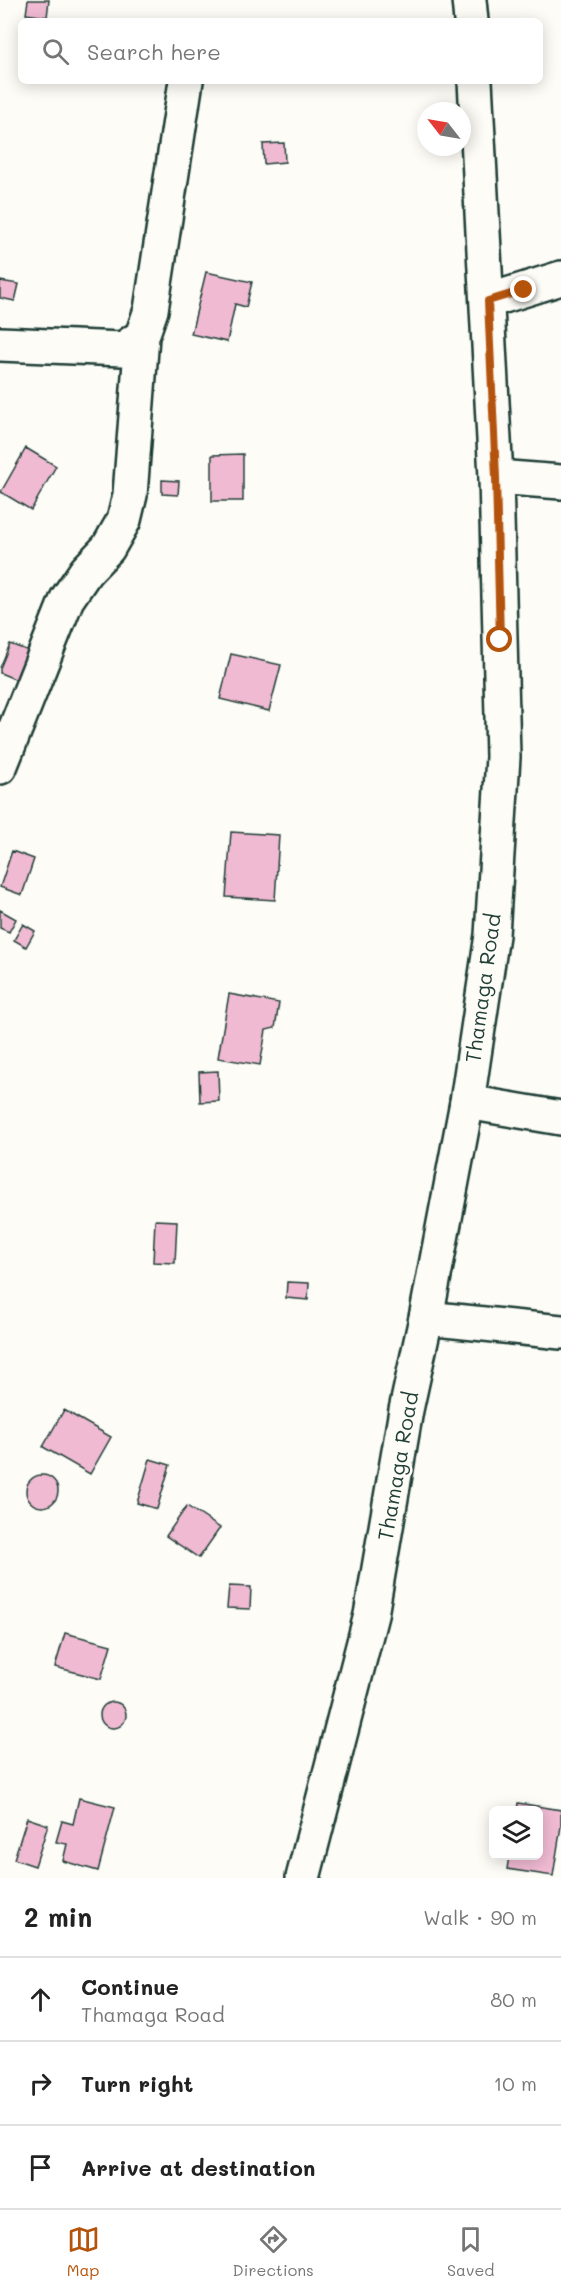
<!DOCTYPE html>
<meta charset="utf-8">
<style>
body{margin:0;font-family:Mali,sans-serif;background:#f6f6f6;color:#222}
.controls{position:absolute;right:18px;bottom:18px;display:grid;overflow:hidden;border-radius:9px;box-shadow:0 3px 15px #0003}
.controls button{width:54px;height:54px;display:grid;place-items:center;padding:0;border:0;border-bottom:2px solid #e0e0e0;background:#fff;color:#222;font:30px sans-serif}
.compass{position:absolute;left:417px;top:102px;width:54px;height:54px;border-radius:50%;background:#fff;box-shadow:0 3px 15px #0003;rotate:301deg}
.stop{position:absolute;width:18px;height:18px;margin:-14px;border:4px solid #b45309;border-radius:50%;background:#fff}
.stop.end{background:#b45309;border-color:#fff;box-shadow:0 2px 6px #0008}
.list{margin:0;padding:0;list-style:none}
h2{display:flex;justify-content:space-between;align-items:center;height:78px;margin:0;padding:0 24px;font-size:26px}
h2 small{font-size:20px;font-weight:400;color:#767676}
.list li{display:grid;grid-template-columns:39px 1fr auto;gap:18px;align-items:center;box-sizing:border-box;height:84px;padding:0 24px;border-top:2px solid #e0e0e0}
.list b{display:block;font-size:22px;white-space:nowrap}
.list p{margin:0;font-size:20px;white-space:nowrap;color:#767676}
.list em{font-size:20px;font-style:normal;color:#767676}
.icon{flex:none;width:33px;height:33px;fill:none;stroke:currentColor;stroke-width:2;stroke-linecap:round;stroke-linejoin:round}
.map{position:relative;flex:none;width:561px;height:1878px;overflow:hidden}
.search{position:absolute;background:#fff;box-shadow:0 3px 15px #0003;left:18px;right:18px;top:18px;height:66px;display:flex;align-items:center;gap:15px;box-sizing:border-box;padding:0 21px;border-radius:9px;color:#767676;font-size:22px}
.sheet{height:330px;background:#fff}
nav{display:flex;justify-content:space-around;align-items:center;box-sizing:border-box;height:84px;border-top:2px solid #e0e0e0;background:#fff;font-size:16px;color:#767676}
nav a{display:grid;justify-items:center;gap:3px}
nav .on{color:#b45309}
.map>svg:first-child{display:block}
.building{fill:#f0bad3;stroke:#1f3d34;stroke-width:1.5}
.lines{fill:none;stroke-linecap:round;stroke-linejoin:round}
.street-casing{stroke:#1f3d34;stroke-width:38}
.secondary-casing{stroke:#1f3d34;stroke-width:38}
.street{stroke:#fdfcf7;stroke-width:33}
.secondary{stroke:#fdfcf7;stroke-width:33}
.route{stroke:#b45309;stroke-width:8}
.labels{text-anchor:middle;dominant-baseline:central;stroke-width:5;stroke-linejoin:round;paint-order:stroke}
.street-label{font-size:21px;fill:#1f3d34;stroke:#fdfcf7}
</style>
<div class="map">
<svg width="561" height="1878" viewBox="0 0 561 1878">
<rect width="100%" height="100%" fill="#fdfcf7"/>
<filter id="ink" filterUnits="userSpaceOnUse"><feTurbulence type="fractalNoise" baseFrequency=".0167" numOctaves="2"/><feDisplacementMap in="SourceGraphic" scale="12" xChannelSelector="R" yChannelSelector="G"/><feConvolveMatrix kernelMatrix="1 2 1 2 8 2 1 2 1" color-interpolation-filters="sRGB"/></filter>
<g filter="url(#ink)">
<path class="building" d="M28 0H49L47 17 26 14Z
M284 143 285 162 264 164 263 144Z
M206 272 252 282 246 307 235 304 227 342 191 334Z
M0 281 19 284 15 301 0 298Z
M26 448 56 466 31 510 1 492Z
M243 454V501H212V455Z
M162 480 179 481 178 495 162 494Z
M10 644 29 651 17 680 0 673V668Z
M231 654 281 665 269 711 220 699Z
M231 832 279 835 275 900 226 897Z
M12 851 34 859 22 895 0 887Z
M0 910 16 919 9 932 0 928Z
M23 924 35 931 26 947 14 940Z
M229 994 279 1003 275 1028 266 1030 260 1065 218 1058Z
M218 1071 219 1101 200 1102 199 1072Z
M155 1220 177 1221 175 1263 153 1262Z
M287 1282 309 1283 308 1300 286 1298Z
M64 1410 111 1437 90 1474 43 1447Z
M150 1459 170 1465 157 1509 137 1503Z
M26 1491a16 16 0 1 1 32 0a16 16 0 1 1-32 0Z
M187 1506 220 1528 199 1558 166 1536Z
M229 1586 251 1587 250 1609 227 1608Z
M65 1633 111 1645 101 1679 55 1667Z
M100 1715a13 13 0 1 1 26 0a13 13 0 1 1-26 0Z
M79 1798 115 1807 98 1871 63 1861 67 1844 56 1842 62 1821 73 1824Z
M518 1803 561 1810V1826L553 1876 507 1869 509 1856H538V1810H517Z
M27 1818 48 1825 35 1866 14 1859Z"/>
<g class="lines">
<g class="street-casing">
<path id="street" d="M488 301 561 278
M0 344 123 349 142 336 151 310 186 81
M496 477 561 482
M0 767 67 599 86 571 108 548 124 520 130 495 142 336
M467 1102 561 1118
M426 1318 561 1332"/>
</g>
<g class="secondary-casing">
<path id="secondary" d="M469 0 471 21
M303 1878 371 1615 406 1410 426 1318 467 1102 492 935 503 757 496 477 475 81"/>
</g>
<use href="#street" class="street"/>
<use href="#secondary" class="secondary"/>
</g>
</g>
<g class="lines" filter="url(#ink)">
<path class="route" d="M500 640 496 477 488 301 524 290"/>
</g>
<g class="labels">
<g class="street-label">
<text transform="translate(482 988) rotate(-82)">Thamaga Road</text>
<text transform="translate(397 1466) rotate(-80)">Thamaga Road</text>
</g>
</g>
</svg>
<div class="controls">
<button><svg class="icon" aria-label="layers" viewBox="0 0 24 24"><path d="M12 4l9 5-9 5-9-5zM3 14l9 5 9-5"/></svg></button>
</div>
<svg class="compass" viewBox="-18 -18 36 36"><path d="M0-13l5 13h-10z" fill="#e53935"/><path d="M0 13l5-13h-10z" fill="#767676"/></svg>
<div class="stop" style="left:500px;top:640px"></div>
<div class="stop end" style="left:524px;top:290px"></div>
<div class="search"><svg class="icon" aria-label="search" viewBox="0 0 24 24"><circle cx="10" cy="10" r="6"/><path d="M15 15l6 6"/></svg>Search here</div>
</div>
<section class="sheet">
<h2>2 min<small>Walk · 90 m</small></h2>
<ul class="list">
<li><svg class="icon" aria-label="ahead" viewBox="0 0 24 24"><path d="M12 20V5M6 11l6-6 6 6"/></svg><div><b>Continue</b><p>Thamaga Road</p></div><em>80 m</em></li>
<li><svg class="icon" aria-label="right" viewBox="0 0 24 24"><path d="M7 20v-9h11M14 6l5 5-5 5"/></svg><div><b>Turn right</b></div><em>10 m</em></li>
<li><svg class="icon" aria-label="arrive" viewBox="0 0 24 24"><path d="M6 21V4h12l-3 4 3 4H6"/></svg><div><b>Arrive at destination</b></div></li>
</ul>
</section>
<nav>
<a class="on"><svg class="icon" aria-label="map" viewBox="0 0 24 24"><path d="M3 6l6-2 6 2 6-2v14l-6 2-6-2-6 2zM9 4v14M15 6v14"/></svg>Map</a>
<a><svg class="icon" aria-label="directions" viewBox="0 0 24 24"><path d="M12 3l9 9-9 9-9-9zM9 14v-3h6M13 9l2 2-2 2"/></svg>Directions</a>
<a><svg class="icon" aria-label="saved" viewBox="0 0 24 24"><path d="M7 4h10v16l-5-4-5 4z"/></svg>Saved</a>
</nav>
